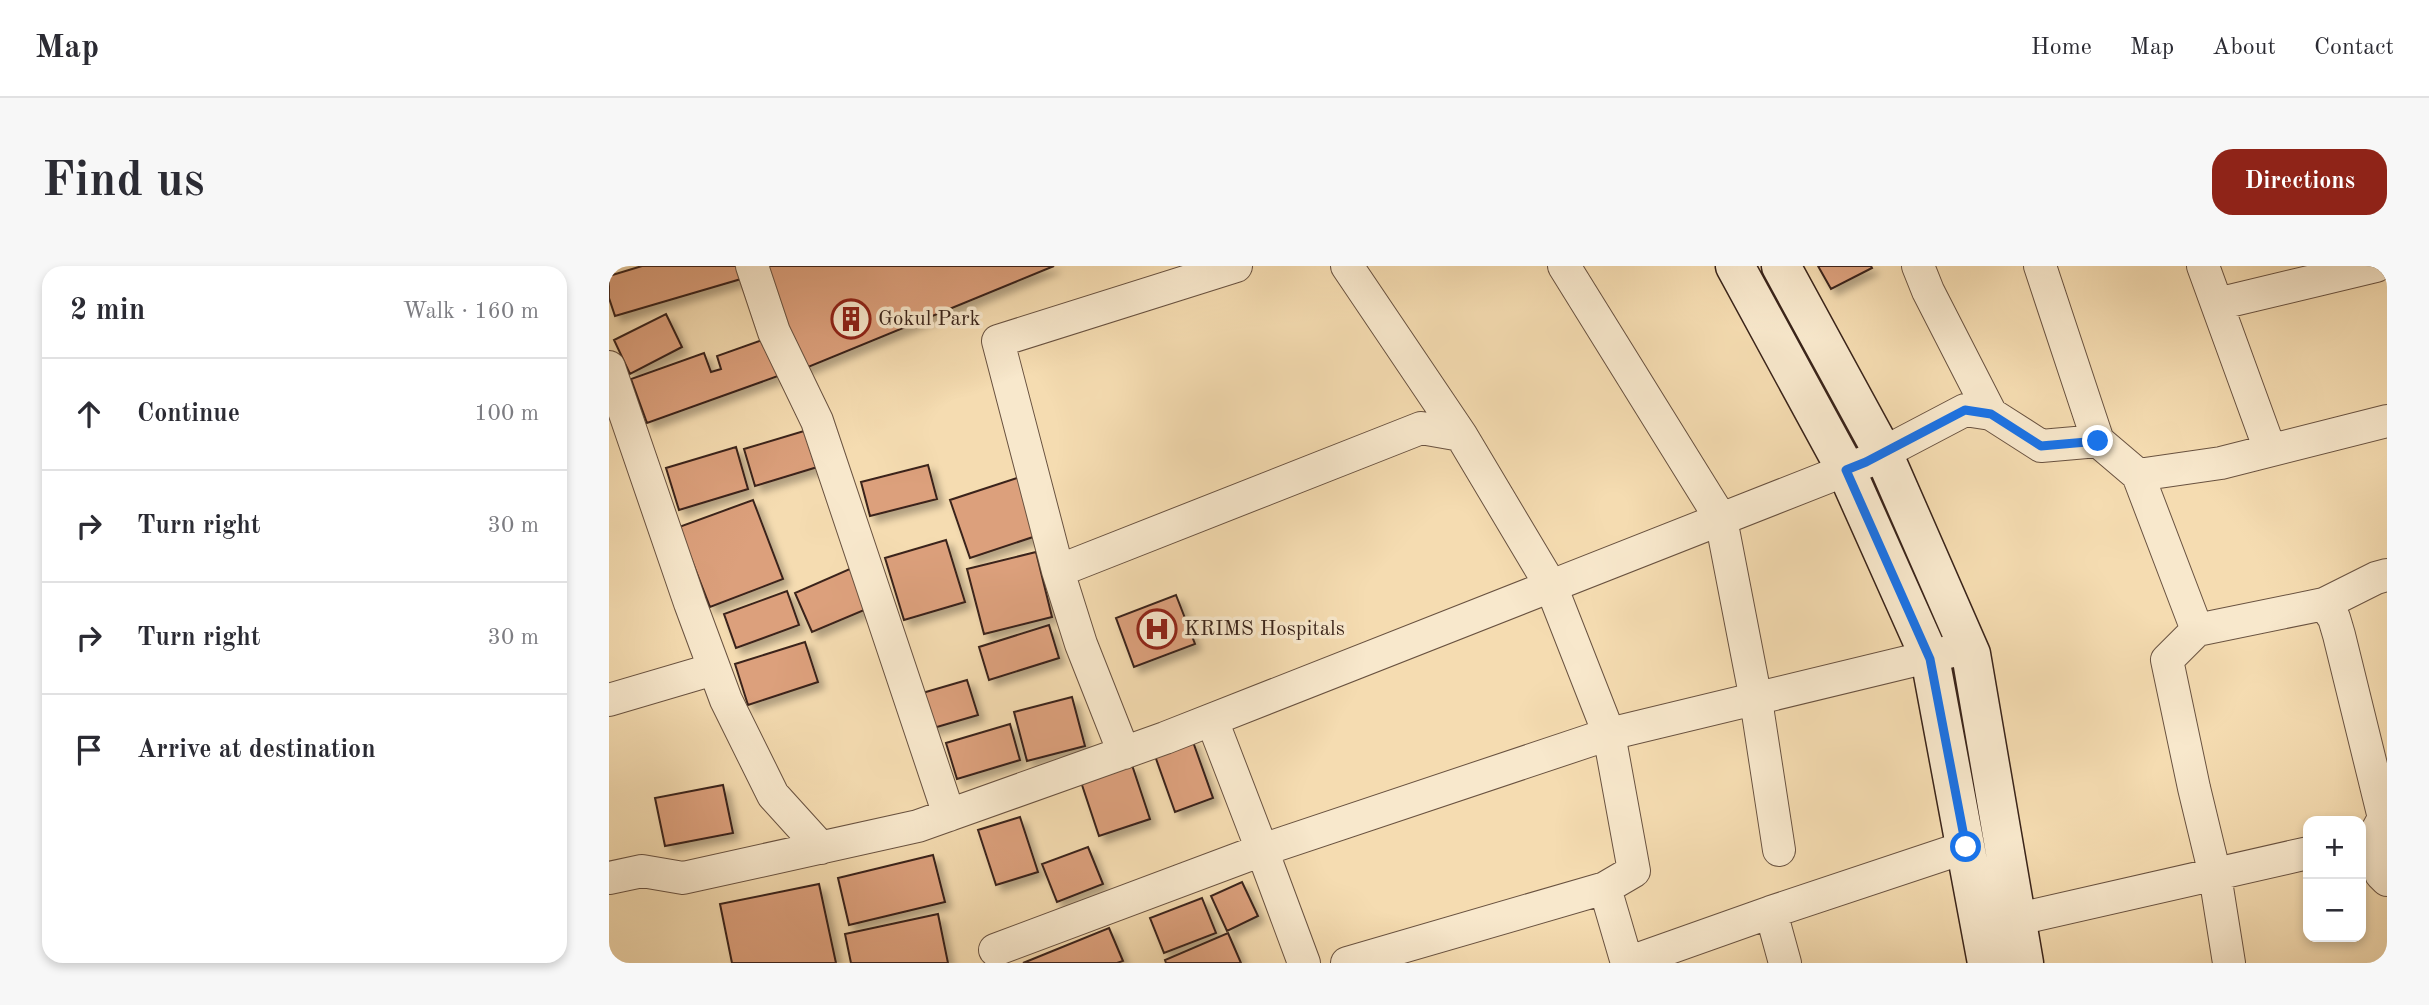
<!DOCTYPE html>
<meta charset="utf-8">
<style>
body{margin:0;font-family:"Old Standard TT",serif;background:#f7f7f7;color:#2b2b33}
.controls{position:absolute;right:21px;bottom:21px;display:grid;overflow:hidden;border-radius:14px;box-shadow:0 4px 10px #0003}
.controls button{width:63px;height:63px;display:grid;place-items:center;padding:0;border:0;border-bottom:2px solid #e1e1e2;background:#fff;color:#2b2b33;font:35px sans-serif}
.stop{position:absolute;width:21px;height:21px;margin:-16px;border:5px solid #1a73e8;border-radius:50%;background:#fff}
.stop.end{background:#1a73e8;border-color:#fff;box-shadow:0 2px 7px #0008}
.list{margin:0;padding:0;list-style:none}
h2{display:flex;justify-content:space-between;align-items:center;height:91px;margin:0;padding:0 28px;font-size:30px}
h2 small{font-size:23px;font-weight:400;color:#7c7c81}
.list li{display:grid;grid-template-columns:46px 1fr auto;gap:21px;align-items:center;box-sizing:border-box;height:112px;padding:0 28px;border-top:2px solid #e1e1e2}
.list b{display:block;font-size:26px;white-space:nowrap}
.list em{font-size:23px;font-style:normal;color:#7c7c81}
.icon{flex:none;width:38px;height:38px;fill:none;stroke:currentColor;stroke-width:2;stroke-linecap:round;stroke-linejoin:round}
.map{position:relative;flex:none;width:1778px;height:697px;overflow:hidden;border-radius:21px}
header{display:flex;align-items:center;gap:42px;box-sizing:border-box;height:98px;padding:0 35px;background:#fff;border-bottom:2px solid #e1e1e2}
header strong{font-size:33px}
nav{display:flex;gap:38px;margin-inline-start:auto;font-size:24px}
.intro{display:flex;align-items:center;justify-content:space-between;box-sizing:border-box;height:168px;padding:0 42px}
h1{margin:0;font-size:49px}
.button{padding:18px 32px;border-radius:21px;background:#8f2418;color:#fff;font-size:24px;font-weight:700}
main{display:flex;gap:42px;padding:0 42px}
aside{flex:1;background:#fff;border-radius:21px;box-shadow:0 4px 10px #0003}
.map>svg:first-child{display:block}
.building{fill:#dca07c;stroke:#3a241a;stroke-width:2;filter:url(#shadow)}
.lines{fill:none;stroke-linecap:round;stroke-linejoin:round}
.street-casing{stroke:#695240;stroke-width:34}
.secondary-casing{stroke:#3a241a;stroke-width:41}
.street{stroke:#f8e8cc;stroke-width:32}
.secondary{stroke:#f8e8cc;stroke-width:38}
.route{stroke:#1a73e8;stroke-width:9}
.labels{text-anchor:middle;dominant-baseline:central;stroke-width:7;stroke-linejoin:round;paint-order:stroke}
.poi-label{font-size:21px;fill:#3a241a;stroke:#f8e8cc;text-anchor:start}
</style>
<header>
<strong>Map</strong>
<nav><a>Home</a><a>Map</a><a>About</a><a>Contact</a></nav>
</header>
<div class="intro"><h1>Find us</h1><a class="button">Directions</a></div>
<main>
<aside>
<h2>2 min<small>Walk · 160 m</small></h2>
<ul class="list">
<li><svg class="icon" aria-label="ahead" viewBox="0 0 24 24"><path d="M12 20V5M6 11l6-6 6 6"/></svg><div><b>Continue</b></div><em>100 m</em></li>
<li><svg class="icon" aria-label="right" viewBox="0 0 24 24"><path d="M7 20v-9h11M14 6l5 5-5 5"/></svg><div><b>Turn right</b></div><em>30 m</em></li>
<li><svg class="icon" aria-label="right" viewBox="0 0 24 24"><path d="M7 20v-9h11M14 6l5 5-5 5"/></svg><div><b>Turn right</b></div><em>30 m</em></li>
<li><svg class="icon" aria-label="arrive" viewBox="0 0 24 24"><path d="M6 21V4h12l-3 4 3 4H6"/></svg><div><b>Arrive at destination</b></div></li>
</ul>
</aside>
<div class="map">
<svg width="1778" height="697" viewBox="0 0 1778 697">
<defs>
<filter id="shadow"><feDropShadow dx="6" dy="6" stdDeviation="3.5" flood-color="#0004"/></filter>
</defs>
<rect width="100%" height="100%" fill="#f5dcb1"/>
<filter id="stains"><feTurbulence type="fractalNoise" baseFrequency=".00286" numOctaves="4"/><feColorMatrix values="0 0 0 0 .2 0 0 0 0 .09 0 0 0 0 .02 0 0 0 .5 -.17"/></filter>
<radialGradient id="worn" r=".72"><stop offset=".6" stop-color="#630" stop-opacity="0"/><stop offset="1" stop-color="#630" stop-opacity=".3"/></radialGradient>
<path class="building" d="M33 0H128L132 13 6 50 0 32V10Z
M150 0H445L187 106Z
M1209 0H1262L1263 2 1222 23Z
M57 48 73 81 21 108 5 74Z
M156 73 169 110 38 157 22 113 95 87 102 106 112 103 108 90Z
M205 162 215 199 146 220 135 183Z
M127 181 139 223 70 244 57 202Z
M319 199 328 233 261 250 252 216Z
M411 211 430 269 361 292 341 234Z
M144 234 174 313 101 341 70 261Z
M337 274 356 336 295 354 276 292Z
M427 286 443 351 375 368 358 303Z
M243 302 260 342 203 366 186 327Z
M178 325 190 359 127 382 115 348Z
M567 329 586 378 525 401 507 352Z
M440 359 450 392 380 414 370 381Z
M196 376 209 416 139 439 126 398Z
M358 414 369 449 321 463 310 428Z
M463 431 476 480 418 495 405 446Z
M401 458 411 494 348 513 337 477Z
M583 473 604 532 566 546 545 487Z
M523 499 541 553 490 570 472 516Z
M114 519 124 567 56 580 46 532Z
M411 551 429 606 387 619 369 564Z
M479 581 494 618 448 636 433 598Z
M324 589 336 636 240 659 229 612Z
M633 616 649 650 618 665 602 630Z
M210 618 227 697H123L111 638Z
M593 632 607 667 555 687 541 652Z
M329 648 339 697H242L236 668Z
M500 662 514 695 508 697H414Z
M619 667 632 697H557L556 694Z"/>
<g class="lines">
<g class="street-casing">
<path id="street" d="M143 0 165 66 208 155 340 549
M738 0 852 169
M955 0 1112 253 1147 434 1170 584
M1309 0 1319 25 1382 148
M1431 0 1489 175
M1594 0 1661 184
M1608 38 1767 0
M0 101 81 337 117 434 164 529 212 582
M1529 209 1588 364 1558 394 1585 522 1606 609 1620 697
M449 305 389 75 627 0
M1715 338 1725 352 1730 369 1775 552 1764 572 1752 575
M1588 364 1715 338 1767 312 1778 309
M0 434 105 403
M603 454 653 584 1000 468 1360 381
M515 487 472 378 449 305 812 162 852 169 942 320 1000 468 1025 605 996 622 1018 697
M1764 572 1772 608 1778 614
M0 612 33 605 74 612 309 560 556 472 1257 196 1356 144 1382 148 1432 180 1489 175 1529 209 1612 197 1778 155
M1162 646 1357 581
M1383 659 1699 587
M386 684 653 584 695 697
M738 697 996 622
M1018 697 1162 646 1176 697"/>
</g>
<g class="secondary-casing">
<path id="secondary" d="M1126 0 1237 204 1321 392 1378 697
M1172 0 1274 187 1362 388 1415 697"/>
</g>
<use href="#street" class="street"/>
<use href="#secondary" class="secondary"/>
</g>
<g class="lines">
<path class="route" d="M1357 581 1321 393 1237 204 1257 196 1356 144 1382 148 1432 180 1489 175"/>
</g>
<defs>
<g id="building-ring" transform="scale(2.0125)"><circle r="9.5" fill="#f8e8cc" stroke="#8f2418" stroke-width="1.5"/><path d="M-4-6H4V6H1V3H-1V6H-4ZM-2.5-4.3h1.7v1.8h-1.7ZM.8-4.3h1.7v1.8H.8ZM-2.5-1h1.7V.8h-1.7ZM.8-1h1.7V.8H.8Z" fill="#8f2418"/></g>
<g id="hospital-ring" transform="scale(2.0125)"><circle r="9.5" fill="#f8e8cc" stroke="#8f2418" stroke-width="1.5"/><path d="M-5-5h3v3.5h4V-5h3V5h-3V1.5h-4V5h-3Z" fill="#8f2418"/></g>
</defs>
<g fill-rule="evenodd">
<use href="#building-ring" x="242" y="53"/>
<use href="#hospital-ring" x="548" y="363"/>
</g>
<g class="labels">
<g class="poi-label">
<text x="269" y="53">Gokul Park</text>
<text x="575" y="363">KRIMS Hospitals</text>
</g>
</g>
<rect width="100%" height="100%" filter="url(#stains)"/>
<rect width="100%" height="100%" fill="url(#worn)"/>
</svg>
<div class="controls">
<button>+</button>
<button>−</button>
</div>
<div class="stop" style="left:1357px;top:581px"></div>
<div class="stop end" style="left:1489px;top:175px"></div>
</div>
</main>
